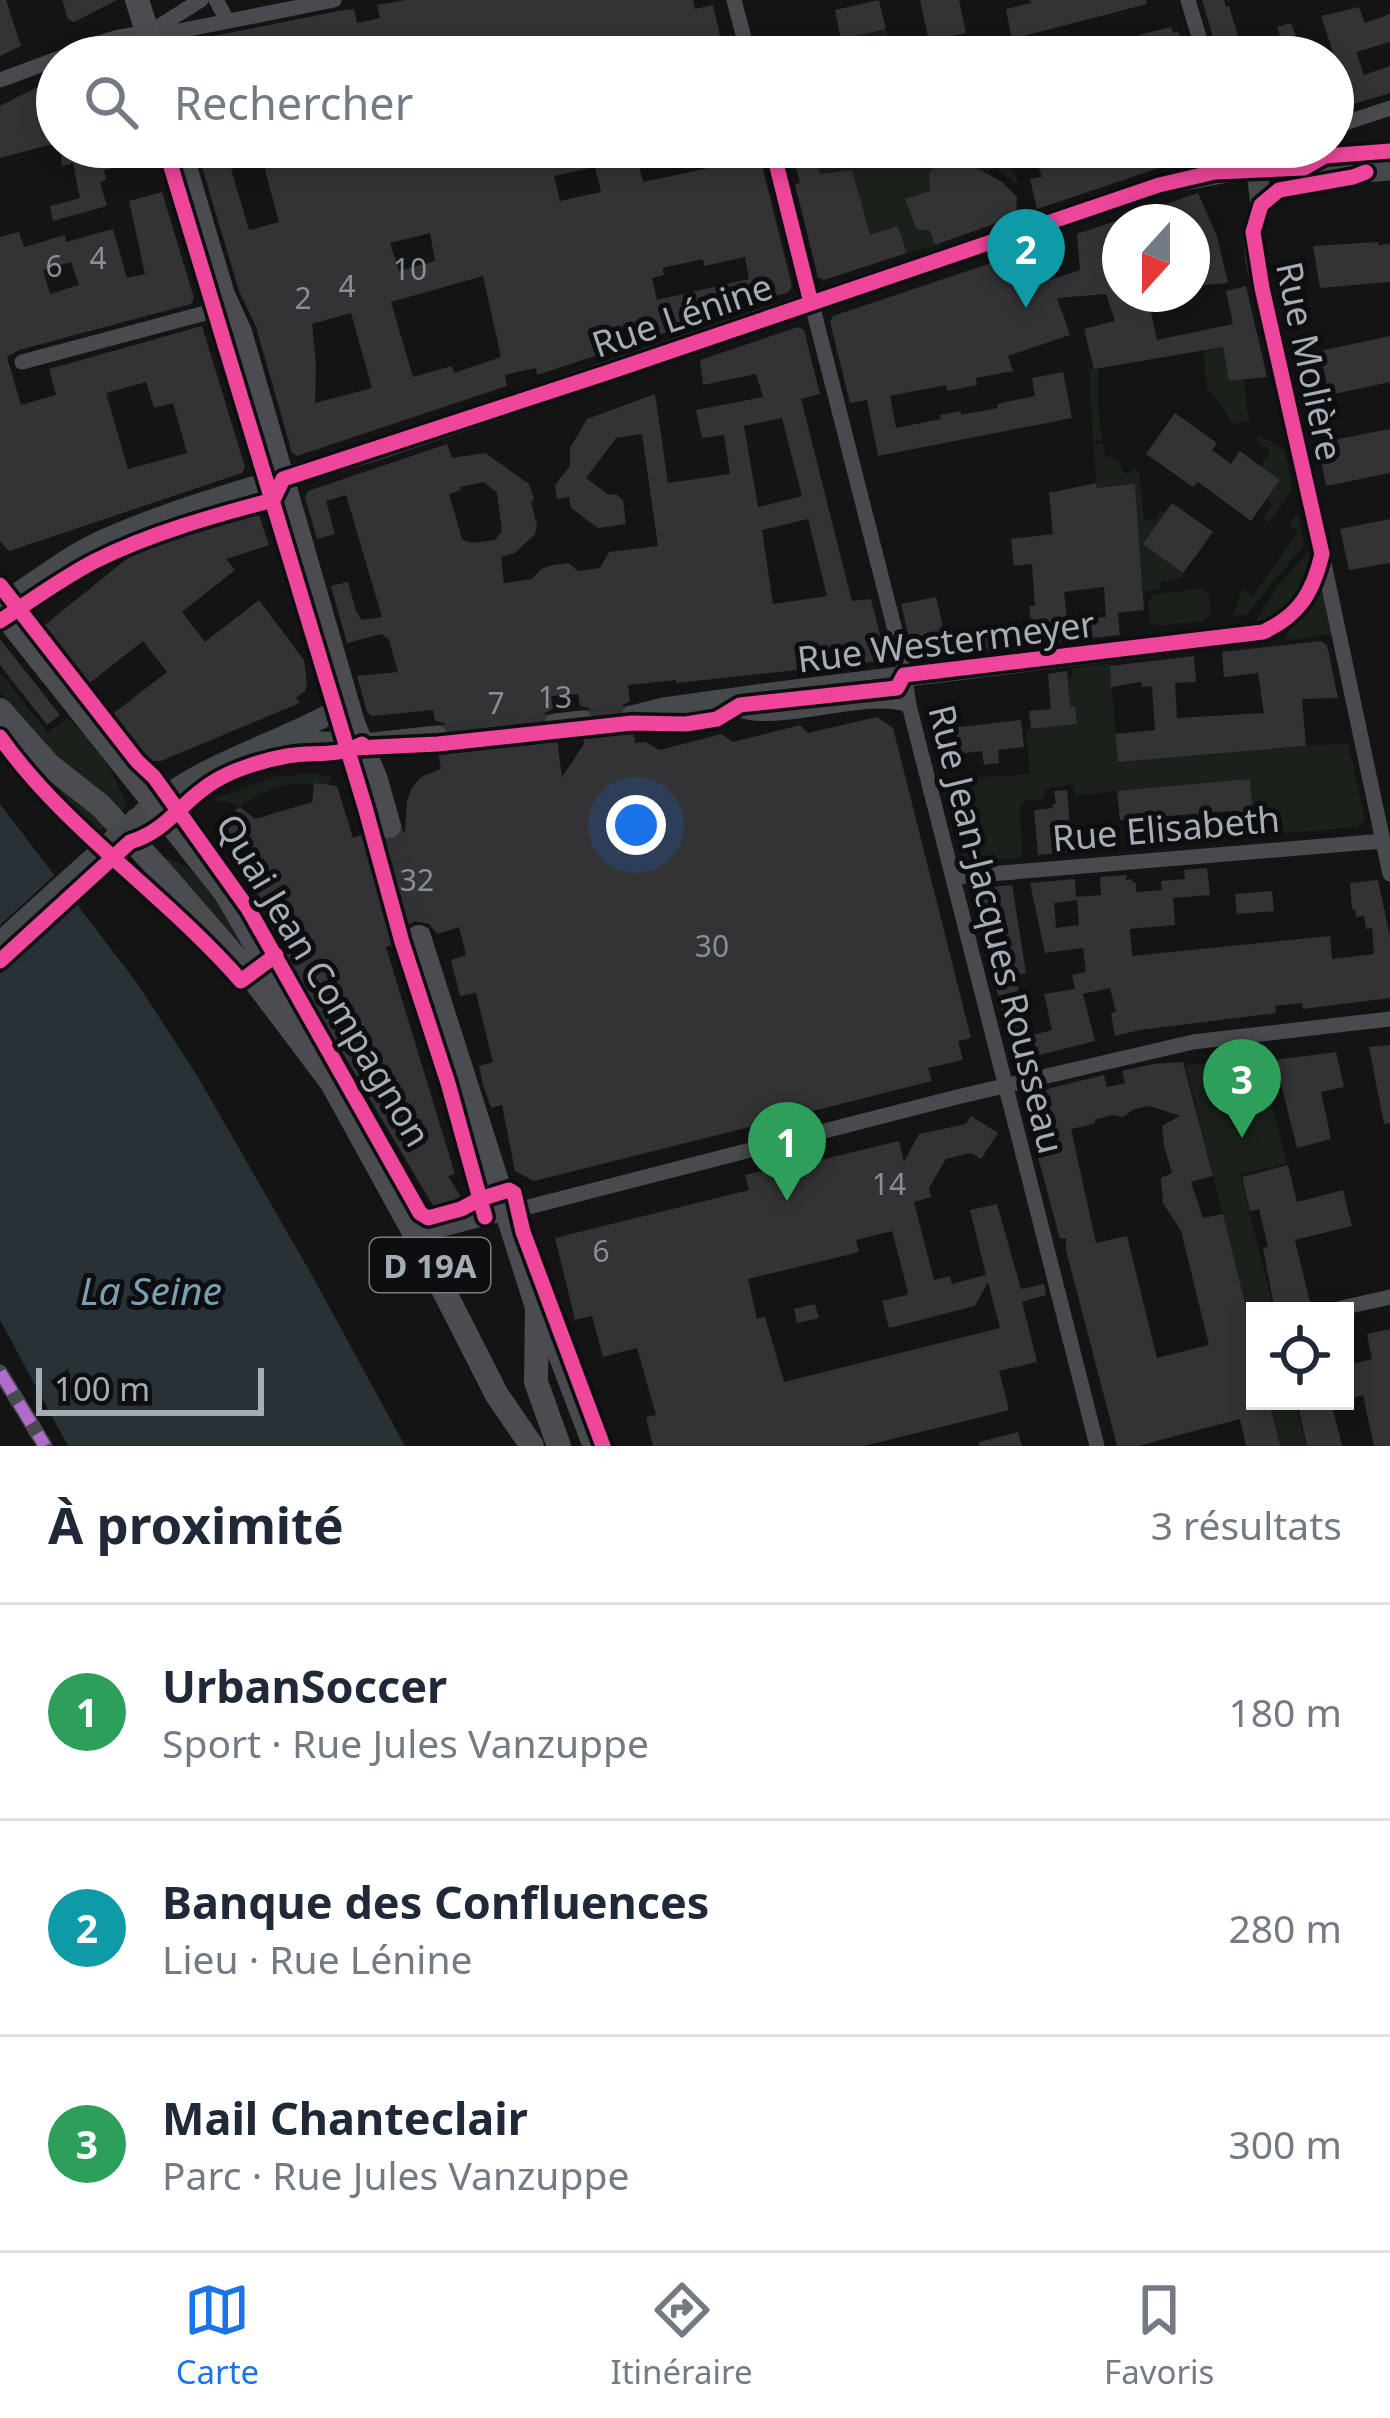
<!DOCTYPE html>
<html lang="fr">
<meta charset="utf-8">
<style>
body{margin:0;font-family:"Noto Sans",sans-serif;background:#f2f2f3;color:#1f2937}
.controls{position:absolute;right:36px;bottom:36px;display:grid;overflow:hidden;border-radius:0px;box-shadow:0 6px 18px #0003}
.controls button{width:108px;height:108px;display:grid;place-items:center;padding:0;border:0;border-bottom:3px solid #e0e1e3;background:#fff;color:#1f2937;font:60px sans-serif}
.compass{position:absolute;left:1102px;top:204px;width:108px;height:108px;border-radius:50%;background:#fff;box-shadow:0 6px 18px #0003;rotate:201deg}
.scale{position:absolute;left:36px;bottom:30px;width:228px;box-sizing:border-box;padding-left:12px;border:6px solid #a4acb6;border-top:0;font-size:33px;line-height:42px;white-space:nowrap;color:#a4acb6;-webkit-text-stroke:9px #0e0e10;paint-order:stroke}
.you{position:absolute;left:636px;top:825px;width:42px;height:42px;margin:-30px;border:9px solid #fff;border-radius:50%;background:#1a73e8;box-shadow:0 0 0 18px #1a73e833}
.badge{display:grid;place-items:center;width:78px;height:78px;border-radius:50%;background:#1a73e8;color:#fff;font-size:39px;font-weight:700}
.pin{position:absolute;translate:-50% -99px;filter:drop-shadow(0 3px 6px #0008)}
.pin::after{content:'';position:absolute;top:63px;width:42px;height:36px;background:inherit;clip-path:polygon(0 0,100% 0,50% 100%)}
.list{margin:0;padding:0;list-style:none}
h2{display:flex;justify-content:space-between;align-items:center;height:156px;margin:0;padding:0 48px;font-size:51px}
h2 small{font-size:39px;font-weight:400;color:#747a83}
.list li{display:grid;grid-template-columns:78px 1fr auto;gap:36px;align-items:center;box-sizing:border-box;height:216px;padding:0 48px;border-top:3px solid #e0e1e3}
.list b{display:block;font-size:45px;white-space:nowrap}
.list p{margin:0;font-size:39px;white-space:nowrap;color:#747a83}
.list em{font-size:39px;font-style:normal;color:#747a83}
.icon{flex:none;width:66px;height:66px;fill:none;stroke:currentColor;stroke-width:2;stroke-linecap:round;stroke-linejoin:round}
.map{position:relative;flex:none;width:1390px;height:1446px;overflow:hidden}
.search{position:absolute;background:#fff;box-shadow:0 6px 18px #0003;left:36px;right:36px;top:36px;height:132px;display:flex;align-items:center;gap:30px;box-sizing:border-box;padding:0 42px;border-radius:66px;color:#747a83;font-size:45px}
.sheet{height:804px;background:#fff}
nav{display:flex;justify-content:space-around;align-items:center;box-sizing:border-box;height:168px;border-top:3px solid #e0e1e3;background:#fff;font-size:33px;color:#747a83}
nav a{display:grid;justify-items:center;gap:6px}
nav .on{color:#1a73e8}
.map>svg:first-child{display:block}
.green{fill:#1a211a}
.water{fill:#273136}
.pier{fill:#141414}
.building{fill:#333335;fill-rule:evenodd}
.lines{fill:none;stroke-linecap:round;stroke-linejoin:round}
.secondary-tunnel{stroke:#313234;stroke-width:21;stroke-dasharray:21 10;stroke-linecap:butt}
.primary-tunnel{stroke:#313234;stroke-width:24;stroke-dasharray:24 12;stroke-linecap:butt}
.minor{stroke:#484a4d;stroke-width:15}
.secondary{stroke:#46494b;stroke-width:21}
.primary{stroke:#4a4c4f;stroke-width:24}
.secondary-bridge{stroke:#46494b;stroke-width:21}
.quiet{stroke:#b06ccc;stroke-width:12;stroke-dasharray:24 12;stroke-linecap:butt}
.cycleway-casing{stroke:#0e0e10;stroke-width:22}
.cycleway{stroke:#ed469a;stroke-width:15}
.labels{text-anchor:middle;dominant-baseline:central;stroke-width:10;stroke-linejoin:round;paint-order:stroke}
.number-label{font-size:30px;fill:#888e96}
.shield{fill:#0e0e10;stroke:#777d84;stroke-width:3}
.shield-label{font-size:33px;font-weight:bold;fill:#a4acb6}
.street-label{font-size:36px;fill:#a4acb6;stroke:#0e0e10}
.water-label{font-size:39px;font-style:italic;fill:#79a0b2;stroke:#0e0e10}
</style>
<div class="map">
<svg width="1390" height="1446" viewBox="0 0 1390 1446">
<rect width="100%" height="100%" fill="#141414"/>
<path class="green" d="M886 29 892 57H835L826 42Z
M832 147H988L992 162 1007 161 1018 181 1016 184 995 168 988 172 963 165 930 171V191L905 200 915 229 930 231 935 246 907 253 899 227 870 236 835 171 820 175 815 151Z
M1238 345 1249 420 1233 424 1218 401 1208 391 1203 351Z
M1098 368V403L1102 440 1093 442 1089 370Z
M1261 436 1285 450 1292 490 1269 522 1263 518 1273 505 1267 500 1280 480 1261 466 1270 452 1260 444 1257 437Z
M1103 443 1105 456 1119 460 1122 471 1127 473 1134 468 1139 471 1144 520 1156 519 1161 511 1165 513 1143 544 1183 573 1182 578 1161 582V589L1143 591 1135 485 1096 488 1094 445Z
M1296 515 1299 518 1304 545 1247 614 1232 617 1243 589 1253 596 1298 532 1289 525Z
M1310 550C1309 585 1291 613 1255 622L1277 587Z
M1325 582 1332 637 1331 634 1286 640 1289 629 1313 607Z
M1202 589 1209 594 1210 613 1204 621 1156 626 1150 621 1148 602 1154 594Z
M1110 664 1118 762 1348 743 1365 819 1358 827 1256 836 1249 780 1075 795 1073 784 1045 789 1044 799 1025 801 1020 807 1022 858 969 861 962 855 942 780 1030 774 1026 730 1076 724 1075 707H1066L1067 678 1073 677 1072 668Z
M0 672 48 733 67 718C101 746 109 767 127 805L121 812 94 785 45 749 0 692Z
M0 720 108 823 96 834C73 813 0 750 0 720Z
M0 741 33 783 91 840 84 845 0 752Z
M315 773 331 777 328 786C294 779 267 786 240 807L225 801H210L273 777Z
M163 857C212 871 228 917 250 958Z
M122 867 205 944 221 963 116 872Z
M1260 1056 1287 1163 1240 1174 1274 1311H1255V1345L1186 1066Z
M1268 1401H1295L1306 1446H1279Z"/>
<path class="water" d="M0 804 137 983 198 1077 314 1279 405 1446H68L0 1320Z"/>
<path class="pier" d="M59 871 80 900 0 974V925Z"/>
<path class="building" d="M0 0H6L21 46 0 56Z
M62 0H117L74 22 68 19Z
M406 0H693L695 9 713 5 725 57H507L505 40 478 46 481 57H171L169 45 338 11 354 9 357 23 380 18 377 5Z
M879 0 886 29 841 39 835 10Z
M920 0H959L966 33 929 41Z
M1030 0H1146L1147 4 1012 39 1006 9 1031 3Z
M1202 0H1224L1226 7 1229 6 1244 57H1219Z
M1359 7 1365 23 1390 14V42L1356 52 1364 75 1390 66V93L1333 110V86L1343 83 1321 16Z
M1291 23 1296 37 1281 40 1285 57H1264L1261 40 1280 35 1277 27Z
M1171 27 1173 33 1178 31 1186 57H1145L1139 35Z
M832 40 835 57H779V51Z
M57 77V143L0 158V106Z
M60 147H160V150L127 160 128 165 104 170 106 180 100 182 107 206 53 221 50 206 80 198 73 163 62 166Z
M196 147H501L502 150 517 147H661L662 152 637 158 643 182 760 157 792 286 789 292 537 375 536 368 505 375 507 386 297 456 292 453 256 327 239 291ZM262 159 279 222 249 230 231 169ZM595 167 601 192 560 201 554 176ZM430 233 435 261 399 271 390 243ZM745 257 749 279 657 300 652 278 664 275 662 268 703 259 704 266ZM483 276 501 357 454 373 452 366 413 377 391 302ZM351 313 372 388 315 403 316 363 312 324Z
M1031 147H1101V152L1118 147H1215V149L1037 209 1030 179 1042 177Z
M815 151 820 174 852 170 870 235 898 226 907 253 824 280 818 277 795 184 800 183 793 157Z
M943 160 979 169 1002 182 1017 197 1016 216 935 245 930 231 916 229 905 199 930 191 929 172Z
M162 192 194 298 191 304 19 350 7 357 21 405 56 395 49 369 202 326 245 467 242 473 9 551 0 541V237L19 232 24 247 65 235 66 242 113 229 127 278 145 274 129 201ZM71 262 79 285 50 294 43 270ZM146 382 154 408 173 403 187 453 128 469 106 393Z
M1198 193 1217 236 1228 283 1192 286V222H1120V294H1147L1157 340 1233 324 1226 291 1246 286 1267 377 1229 381 1223 347 1094 369 1084 329 1115 321 1106 294 1057 298 1070 335 1008 356 1013 371 976 378 977 385 947 391 946 385 890 396 896 428 941 419 940 415 961 411V415L998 408 997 404 1035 396 1032 378 1063 372 1072 418 878 456 867 400 850 403 830 322 833 316 1024 252 1035 285 1080 270 1077 234Z
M1378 242V245L1390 244V282L1320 288 1313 246Z
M798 327 804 330 820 394 801 399 852 601 871 599 885 655 881 661 676 683V680L628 685 630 701 621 706 617 718 622 727 633 731 635 743 645 742 660 750 721 734 733 742 800 725 808 733 877 717 893 728 971 1038 958 1041 963 1060 928 1068 932 1081 534 1181 515 1171 502 1105 491 1108 483 1085 479 1066 493 1062 476 993 460 996 451 960 466 955 459 927 437 934 429 924 415 921 406 927 403 942 386 947 455 1174 448 1176 461 1197 435 1209 280 947 242 874 225 819 240 807 255 819 312 802 314 783 337 786 353 838 373 831 384 842 395 841 405 831 407 801 412 788 421 777 441 769 438 751 447 747 451 741 450 728 444 723 435 721 433 710 372 716 367 712 357 676 398 672 389 640 382 634 347 643 331 586 348 582 356 611 362 620 382 617 346 495 326 501 335 534 317 539 305 497 308 491 447 444 452 458 485 453 529 484 534 499 531 502 537 525 535 534 515 553 501 557 504 583 532 579 541 569 553 565 568 563 578 571 600 568 609 552 658 546 642 434 616 438 586 478 609 495 616 494 623 500 626 524 598 528 571 508 569 497 557 499 555 485 570 466V448L587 419 655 394 668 483 730 474 724 435 702 438 696 410 763 397 756 374 703 385 700 360ZM782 418 802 496 758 507 744 426ZM484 482 497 493 502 531 495 540 471 543 462 539 449 494 461 490 460 487ZM808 519 827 596 773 604 762 530ZM578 694 580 706 589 708 595 713 596 726 592 732 583 736 584 744 562 777 557 739 544 734 541 719 545 713 553 709 551 696Z
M1390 336V382L1329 395 1320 351Z
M1175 413 1217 443 1212 450 1231 464 1240 451 1280 480 1251 521 1198 482 1193 487 1146 454Z
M1390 429V473L1326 486 1318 443Z
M1096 483V488L1135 484 1144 610 1118 613 1120 635 918 657 913 654 901 604 936 597 943 627 946 626 947 634 969 632 970 637 996 634V628L1028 624V620H1031L1029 606H1035L1032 564 1014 566 1011 539 1053 534 1049 493ZM1104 587 1106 617 1067 619 1064 592Z
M1172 503 1213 532 1183 573 1143 544Z
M253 511 259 515 269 545 226 559 235 570 182 612 205 642 259 600 304 660 307 684 305 691 296 698 300 703 161 761H147L110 716 167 672 143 641 86 686 41 628 139 549Z
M1390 519V563L1349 570 1340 529Z
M0 639 60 715 47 725 0 665Z
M1321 641 1327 645 1338 698 1302 699 1306 746 1118 762 1115 734 1155 730 1152 686 1142 687 1141 682 1111 687 1110 666 1194 656 1196 682 1175 683 1177 718 1264 713 1258 673 1224 677 1222 652Z
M1067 671 1070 707 1075 706 1077 724 1031 729 1029 711 1051 709 1048 674Z
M1021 720 1024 747 998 750 999 763 984 765 982 751 950 755 943 729Z
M1250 779 1253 816 1229 818V811L1120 820 1117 791Z
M1067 790 1072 852 1038 855 1034 810 1053 808 1052 805 1056 804 1054 791Z
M1207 868 1210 895 1173 898 1175 925 1130 929 1132 956 1330 936 1332 959 1374 954 1372 928 1366 929 1364 916 1356 917 1355 909 1352 910 1350 883 1378 880 1390 937V998L1303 1009 1302 1003 1275 1006 1276 1013 1140 1030 1115 1036 1111 1013 1116 1012 1110 988 1083 994 1095 1041 1019 1060 1013 1057 973 893 977 888 1012 885 1026 973 1015 975 1029 1036 1052 1030 1044 994 1075 989 1072 975 1086 972 1083 948 1045 953 1030 883 1075 879 1076 897 1101 895 1100 877 1126 875V880L1132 879 1133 883H1136V892L1162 890 1161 881 1185 879 1184 870ZM1077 900 1079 925 1056 928 1054 903Z
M1272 891 1274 911 1237 914 1235 894Z
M1390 1045V1123L1384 1124 1369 1047Z
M1336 1052 1344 1087 1321 1092 1331 1139 1297 1148 1275 1060Z
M1183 1062 1213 1176 1191 1182 1203 1218 1223 1214 1255 1344V1401H1269L1280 1446H1246L1240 1419 1138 1446H1117L1066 1250V1238L1060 1239 1027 1116 1047 1089 1104 1075 1107 1087 1125 1083 1122 1071 1153 1064ZM1149 1106 1180 1116 1162 1126 1164 1146 1172 1173 1161 1178 1163 1203 1181 1231 1209 1345 1157 1358 1127 1236 1096 1243 1071 1129 1094 1124 1096 1119 1113 1115 1123 1117 1134 1109Z
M971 1116 998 1133 981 1159 971 1153 946 1159 929 1188 931 1197 914 1202 934 1280 950 1276 952 1284 986 1275 970 1210 997 1204 1021 1289 1044 1284 1046 1295 1022 1302 1037 1362 999 1371 1009 1410 864 1446H653L646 1417 656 1415 637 1348 603 1357 592 1316 575 1320 555 1238 749 1190 745 1175 766 1170 767 1173 899 1141 904 1162 919 1134 966 1124ZM892 1231 908 1292 907 1295 882 1301 889 1328 975 1306 988 1282 1000 1328 784 1382 765 1317 757 1319 748 1279 859 1252 856 1240Z
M1288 1165 1297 1202 1343 1190 1352 1226 1295 1240 1312 1311H1275L1263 1248 1268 1247 1259 1209 1250 1211 1242 1177Z
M815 1304 819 1318 797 1323 794 1309Z
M1390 1329V1446H1374L1363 1395 1345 1400V1366L1372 1359 1367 1334Z
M1297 1401H1331L1342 1446H1307Z
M1018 1432 1022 1446H979V1442Z"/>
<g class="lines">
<path class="secondary-tunnel" d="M582 721 632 716
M437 736 555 724"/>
<path class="primary-tunnel" d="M389 826 419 937"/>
<path class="minor" d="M216 0 227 20
M734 0 749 57
M1188 0 1205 57
M153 30 201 0
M62 57C94 45 125 30 159 35L334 0
M0 80 57 59
M1333 127 1390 108
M772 147 902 658 909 705 1097 1446
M1232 147 1238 170
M1261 169 1279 147
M22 362 228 307
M1322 554 1390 874
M724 700C754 736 862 687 909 705
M954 877 1383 841
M416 1236 957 1097 1193 1042 1390 1019
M1342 1311 1341 1308 1390 1297
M542 1320 590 1446
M0 1372 45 1446"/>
<path class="secondary" d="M1261 205 1279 190 1289 187 1353 177 1366 172 1390 170
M0 605C34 583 66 557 103 540 192 501 287 478 379 449L1159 185 1238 170 1351 166 1366 172
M632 716 664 708 764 694 1263 632C1300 615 1313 592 1322 554L1256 260 1253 232 1261 205 1258 180 1261 169
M555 724 582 721
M284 740 362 744 437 736
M143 813C202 761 281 744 348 704
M0 942 105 847"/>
<path class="primary" d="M137 0 155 57
M179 147 223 295 240 332 353 723 376 780 389 826
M0 609 225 892 295 1012
M0 710 49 765 101 806 165 876 249 973 332 1083 416 1236 497 1395 532 1446
M419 937 537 1307 536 1382 559 1446"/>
<path class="secondary-bridge" d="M105 847 137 818"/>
<path class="quiet" d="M0 1372 45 1446"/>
<g class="cycleway-casing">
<path id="cycleway" d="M165 147 365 807 402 942 448 1083 485 1217
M772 147 811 303
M0 585 137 761 154 777 249 910 420 1213 428 1218 461 1209 480 1199 509 1190 514 1193 523 1232 603 1446
M0 621C31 601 62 578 95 561 151 533 213 516 273 500L283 479 609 372 1159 185 1215 172 1304 168 1325 156 1390 151
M0 737C63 827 167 896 241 981L276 955
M354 748 438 744 632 723 686 724 717 719 740 705 897 688 904 675 1263 632C1300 615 1313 592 1322 554L1262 288 1253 232 1261 205 1279 190 1353 177 1366 172
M0 961 130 842C168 831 182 800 215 781 235 769 264 760 287 756 316 751 334 758 362 744"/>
</g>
<use href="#cycleway" class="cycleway"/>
</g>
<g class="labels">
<g class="number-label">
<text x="98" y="257">4</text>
<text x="54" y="265">6</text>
<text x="410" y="268">10</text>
<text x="347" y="285">4</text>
<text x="303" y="297">2</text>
<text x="555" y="696">13</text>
<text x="496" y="702">7</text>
<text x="417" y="879">32</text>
<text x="712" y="945">30</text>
<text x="889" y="1183">14</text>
<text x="601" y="1250">6</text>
</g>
<rect class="shield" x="370" y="1238" width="120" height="54" rx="9"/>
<g class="shield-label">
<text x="430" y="1265">D 19A</text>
</g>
<g class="street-label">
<text transform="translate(682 315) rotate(-19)">Rue Lénine</text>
<text transform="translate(1310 361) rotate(78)">Rue Molière</text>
<text transform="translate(946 641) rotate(-7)">Rue Westermeyer</text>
<text transform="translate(1166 828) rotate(-5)">Rue Elisabeth</text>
<text transform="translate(997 929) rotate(76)">Rue Jean-Jacques Rousseau</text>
<text transform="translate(324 980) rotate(59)">Quai Jean Compagnon</text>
</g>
<g class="water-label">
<text x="151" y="1289">La Seine</text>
</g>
</g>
</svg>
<div class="controls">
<button><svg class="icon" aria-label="locate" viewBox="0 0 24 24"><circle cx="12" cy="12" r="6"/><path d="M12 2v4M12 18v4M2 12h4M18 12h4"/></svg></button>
</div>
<svg class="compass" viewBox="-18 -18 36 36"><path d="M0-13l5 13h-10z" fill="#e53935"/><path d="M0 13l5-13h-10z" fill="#747a83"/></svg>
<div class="scale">100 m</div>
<div class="you"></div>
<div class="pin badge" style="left:787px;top:1201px;background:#2e9e5b">1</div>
<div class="pin badge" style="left:1026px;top:308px;background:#0f9aa8">2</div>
<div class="pin badge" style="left:1242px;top:1138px;background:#2e9e5b">3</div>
<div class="search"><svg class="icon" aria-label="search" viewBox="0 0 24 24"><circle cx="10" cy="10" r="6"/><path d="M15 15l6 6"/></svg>Rechercher</div>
</div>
<section class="sheet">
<h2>À proximité<small>3 résultats</small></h2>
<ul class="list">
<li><span class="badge" style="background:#2e9e5b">1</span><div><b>UrbanSoccer</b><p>Sport · Rue Jules Vanzuppe</p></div><em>180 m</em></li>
<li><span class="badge" style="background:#0f9aa8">2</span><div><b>Banque des Confluences</b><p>Lieu · Rue Lénine</p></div><em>280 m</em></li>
<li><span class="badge" style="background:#2e9e5b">3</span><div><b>Mail Chanteclair</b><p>Parc · Rue Jules Vanzuppe</p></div><em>300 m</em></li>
</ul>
</section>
<nav>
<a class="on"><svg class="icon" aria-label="map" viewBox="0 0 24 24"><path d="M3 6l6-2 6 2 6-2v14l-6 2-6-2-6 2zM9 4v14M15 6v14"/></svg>Carte</a>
<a><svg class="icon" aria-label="directions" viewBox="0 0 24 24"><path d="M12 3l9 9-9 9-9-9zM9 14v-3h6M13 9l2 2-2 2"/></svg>Itinéraire</a>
<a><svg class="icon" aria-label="saved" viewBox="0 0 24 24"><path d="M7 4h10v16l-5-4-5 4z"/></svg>Favoris</a>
</nav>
